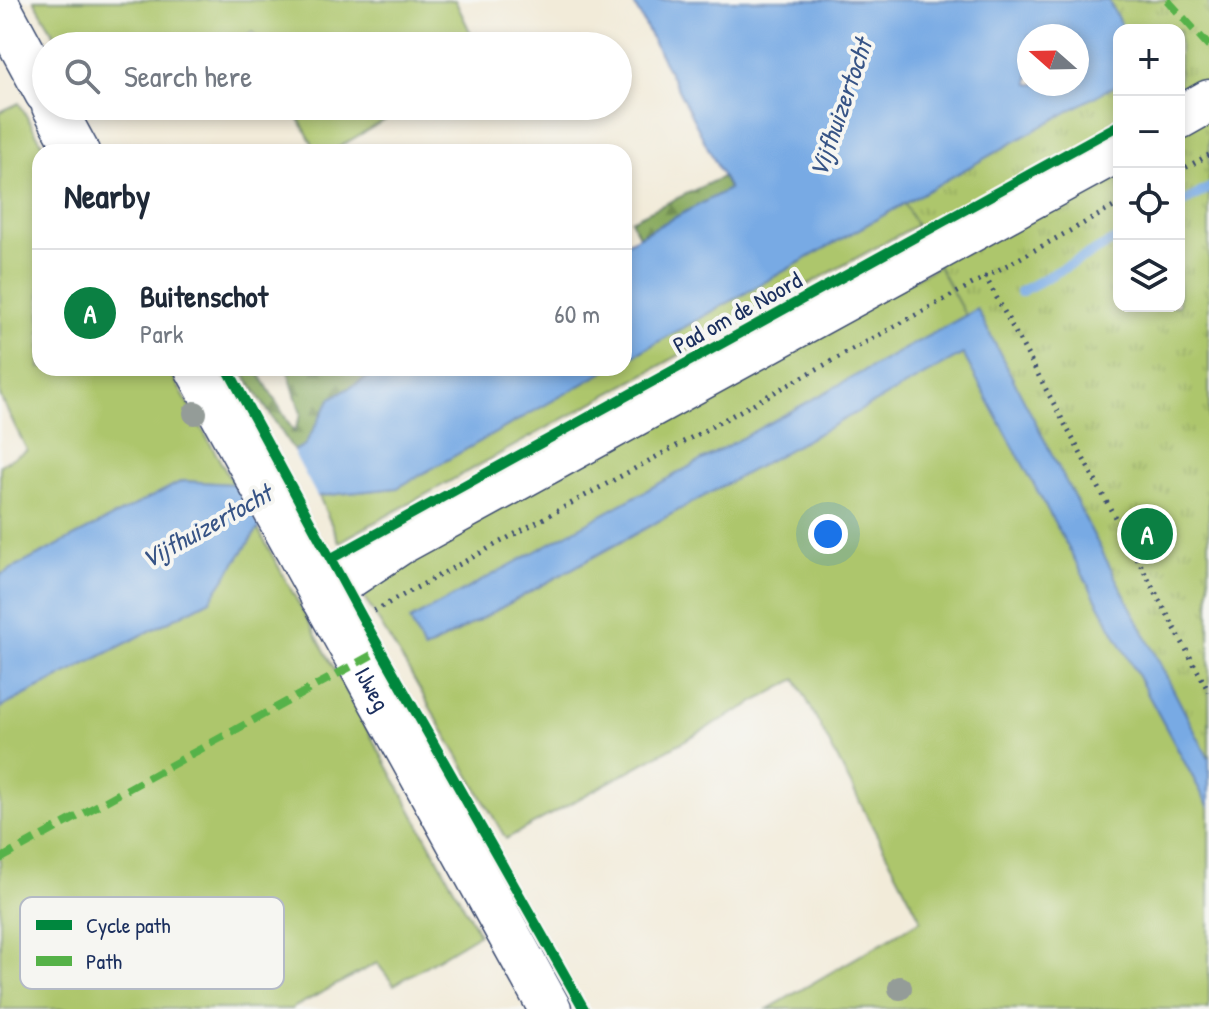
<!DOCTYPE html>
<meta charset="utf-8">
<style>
body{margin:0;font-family:"Patrick Hand",sans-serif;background:#f6f6f7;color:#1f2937}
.controls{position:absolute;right:24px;top:24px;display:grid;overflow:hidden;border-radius:16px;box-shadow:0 4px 12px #0003}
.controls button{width:72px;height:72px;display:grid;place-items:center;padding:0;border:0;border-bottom:2px solid #e0e1e3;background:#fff;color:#1f2937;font:40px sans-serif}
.compass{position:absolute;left:1017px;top:24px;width:72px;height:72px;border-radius:50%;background:#fff;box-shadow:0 4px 12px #0003;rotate:290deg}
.you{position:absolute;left:828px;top:534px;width:28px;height:28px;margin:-20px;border:6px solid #fff;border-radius:50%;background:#1a73e8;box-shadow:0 0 0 12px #1a73e833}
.badge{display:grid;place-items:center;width:52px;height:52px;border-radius:50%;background:#0b8043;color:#fff;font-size:26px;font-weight:700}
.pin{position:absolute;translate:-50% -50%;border:4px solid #fff;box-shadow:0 2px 8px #0006}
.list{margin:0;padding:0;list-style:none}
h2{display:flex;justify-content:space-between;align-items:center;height:104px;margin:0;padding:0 32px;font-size:34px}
h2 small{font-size:26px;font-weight:400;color:#747a83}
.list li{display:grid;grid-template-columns:52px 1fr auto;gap:24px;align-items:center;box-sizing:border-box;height:128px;padding:0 32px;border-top:2px solid #e0e1e3}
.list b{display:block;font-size:30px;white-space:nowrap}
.list p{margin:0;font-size:26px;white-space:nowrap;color:#747a83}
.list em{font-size:26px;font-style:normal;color:#747a83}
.icon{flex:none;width:44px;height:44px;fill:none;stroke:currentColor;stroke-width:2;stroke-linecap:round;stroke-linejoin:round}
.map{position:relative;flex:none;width:1209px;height:1009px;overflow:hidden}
.search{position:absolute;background:#fff;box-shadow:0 4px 12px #0003;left:32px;top:32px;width:600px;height:88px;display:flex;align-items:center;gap:20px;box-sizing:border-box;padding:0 28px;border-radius:44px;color:#747a83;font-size:30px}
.panel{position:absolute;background:#fff;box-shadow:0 4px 12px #0003;left:32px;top:144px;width:600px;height:232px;border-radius:24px}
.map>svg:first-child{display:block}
.grass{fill:#adc66c;stroke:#647a65;stroke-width:2}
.forest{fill:url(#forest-firs);stroke:#526d5f;stroke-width:2}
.park{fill:url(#park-tufts);stroke:#647a65;stroke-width:2;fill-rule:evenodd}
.water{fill:#78aae4;stroke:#4a6ca1;stroke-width:2;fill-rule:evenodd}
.pier{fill:#f2ebd9}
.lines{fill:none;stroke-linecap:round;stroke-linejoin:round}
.stream{stroke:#78aae4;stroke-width:10}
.minor-casing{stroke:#3b4b70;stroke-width:45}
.path{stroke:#3b4b70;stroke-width:5;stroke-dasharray:2 6;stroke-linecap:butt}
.minor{stroke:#fff;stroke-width:42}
.quiet{stroke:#55b248;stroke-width:8;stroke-dasharray:16 8;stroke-linecap:butt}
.cycleway-casing{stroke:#f6f6f2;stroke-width:15}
.cycleway{stroke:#00873e;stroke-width:10}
.tree{fill:#949c98}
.labels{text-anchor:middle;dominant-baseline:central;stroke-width:8;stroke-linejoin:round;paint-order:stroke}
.street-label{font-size:24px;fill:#1b2f5e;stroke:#f6f6f2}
.water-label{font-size:26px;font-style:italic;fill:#375486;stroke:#f6f6f2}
.key{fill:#f6f6f2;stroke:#b4bac6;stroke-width:2}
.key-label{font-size:22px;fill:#1b2f5e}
</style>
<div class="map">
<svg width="1209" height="1009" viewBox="0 0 1209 1009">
<defs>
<pattern id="forest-firs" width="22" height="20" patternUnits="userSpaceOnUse" patternTransform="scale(2)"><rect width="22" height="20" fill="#8aab60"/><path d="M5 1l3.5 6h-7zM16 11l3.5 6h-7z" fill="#708c52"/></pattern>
<pattern id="park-tufts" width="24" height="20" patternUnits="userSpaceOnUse" patternTransform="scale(2)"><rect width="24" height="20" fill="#adc66c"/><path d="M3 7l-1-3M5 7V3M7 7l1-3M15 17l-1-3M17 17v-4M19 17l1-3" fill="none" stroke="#94aa60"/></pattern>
</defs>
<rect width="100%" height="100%" fill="#f6f6f2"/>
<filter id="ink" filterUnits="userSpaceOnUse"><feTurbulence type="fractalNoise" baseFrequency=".0125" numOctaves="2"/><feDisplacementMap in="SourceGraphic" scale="16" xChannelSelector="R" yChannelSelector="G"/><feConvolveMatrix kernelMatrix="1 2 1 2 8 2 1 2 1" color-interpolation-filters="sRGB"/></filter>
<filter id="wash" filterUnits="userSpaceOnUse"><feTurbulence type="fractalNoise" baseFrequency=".006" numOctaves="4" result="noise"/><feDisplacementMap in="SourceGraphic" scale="32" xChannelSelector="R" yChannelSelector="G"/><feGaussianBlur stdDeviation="1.8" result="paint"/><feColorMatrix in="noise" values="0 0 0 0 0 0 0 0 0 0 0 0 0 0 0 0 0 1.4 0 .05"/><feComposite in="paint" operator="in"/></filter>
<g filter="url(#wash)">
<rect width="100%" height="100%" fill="#f2ebd9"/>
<path class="grass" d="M34 0H455L477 46H261L253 32 229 46H61Z
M1119 83V114L339 542 319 496 397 488 611 368H624V361Z
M19 103 47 152H40V368H168L233 484 182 481 0 575V465L27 450 0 396V112Z
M292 106H409L330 152H317Z
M1038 211 1119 306H1179L1209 759 977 309 425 650 963 353 1209 807V1009H768L921 920 796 679 506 839 408 669 362 594 403 560Z
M258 529 479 934 394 985 377 963 291 1009H0V708L210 600Z"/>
<path class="forest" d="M722 177 729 190 639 236 631 220Z
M240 368H256L294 432 301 414 287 368H384L331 398 305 445 294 451Z"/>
<path class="park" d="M793 0H1209V761ZM1119 30H1179V306H1119ZM1029 36H1077V84H1029Z"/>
<path class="water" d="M632 0H1108L1124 30H1119V83L624 361V244L729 189ZM1077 36V84H1029V36Z
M977 309 1209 759V807L963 354 424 650 410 620Z
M386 368H611L397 488 319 496 258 529 210 600 0 708V575L182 481 233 484 305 445 331 398Z"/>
<path class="pier" d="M291 448 319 500 262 531 234 479Z"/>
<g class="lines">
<path class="stream" d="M1179 205 1209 188
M1020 292 1119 238"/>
</g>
</g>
<g filter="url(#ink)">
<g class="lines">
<g class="minor-casing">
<g id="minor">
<path d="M0 8 46 93"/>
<path d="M53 106 78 152"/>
<path d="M1179 118 1209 101"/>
<path id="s1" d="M196 368 550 1009"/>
<path d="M321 596 399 544 1119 150"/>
</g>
</g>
<path class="path" d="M1179 171 1209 155
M985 276 1209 692
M374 611 1119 204"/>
<use href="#minor" class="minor"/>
<path class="quiet" d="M1167 0 1209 46
M0 859 381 650"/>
<g class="cycleway-casing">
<path id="cycleway" d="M227 368 362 617 584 1009
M332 558 1119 125"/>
</g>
<use href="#cycleway" class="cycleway"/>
</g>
<g class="tree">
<circle cx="195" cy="413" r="12"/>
<circle cx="900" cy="988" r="12"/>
</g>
</g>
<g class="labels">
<g class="street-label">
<text transform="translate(737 312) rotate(-29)">Pad om de Noord</text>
<text stroke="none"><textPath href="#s1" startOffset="366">IJweg</textPath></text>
</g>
<g class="water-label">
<text transform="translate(840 108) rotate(-71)">Vijfhuizertocht</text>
<text transform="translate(206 526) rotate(-29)">Vijfhuizertocht</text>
</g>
</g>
<rect x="20" y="897" width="264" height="92" rx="12" class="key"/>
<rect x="36" y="920" width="36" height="10" fill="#00873e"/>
<rect x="36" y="956" width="36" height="10" fill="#55b248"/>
<g class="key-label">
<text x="86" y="933">Cycle path</text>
<text x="86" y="969">Path</text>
</g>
</svg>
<div class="controls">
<button>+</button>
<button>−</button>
<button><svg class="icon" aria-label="locate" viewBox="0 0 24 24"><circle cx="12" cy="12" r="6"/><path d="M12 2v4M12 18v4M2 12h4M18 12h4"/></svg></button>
<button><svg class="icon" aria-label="layers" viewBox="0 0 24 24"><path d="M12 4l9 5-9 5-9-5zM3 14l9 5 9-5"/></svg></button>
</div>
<svg class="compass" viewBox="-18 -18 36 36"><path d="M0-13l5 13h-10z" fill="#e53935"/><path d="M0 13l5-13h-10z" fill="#747a83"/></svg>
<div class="you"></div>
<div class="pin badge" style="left:1147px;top:534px">A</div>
<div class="search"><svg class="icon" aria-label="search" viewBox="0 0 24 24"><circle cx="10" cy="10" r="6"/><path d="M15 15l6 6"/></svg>Search here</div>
<section class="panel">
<h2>Nearby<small></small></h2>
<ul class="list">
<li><span class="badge">A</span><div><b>Buitenschot</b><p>Park</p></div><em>60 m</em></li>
</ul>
</section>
</div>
